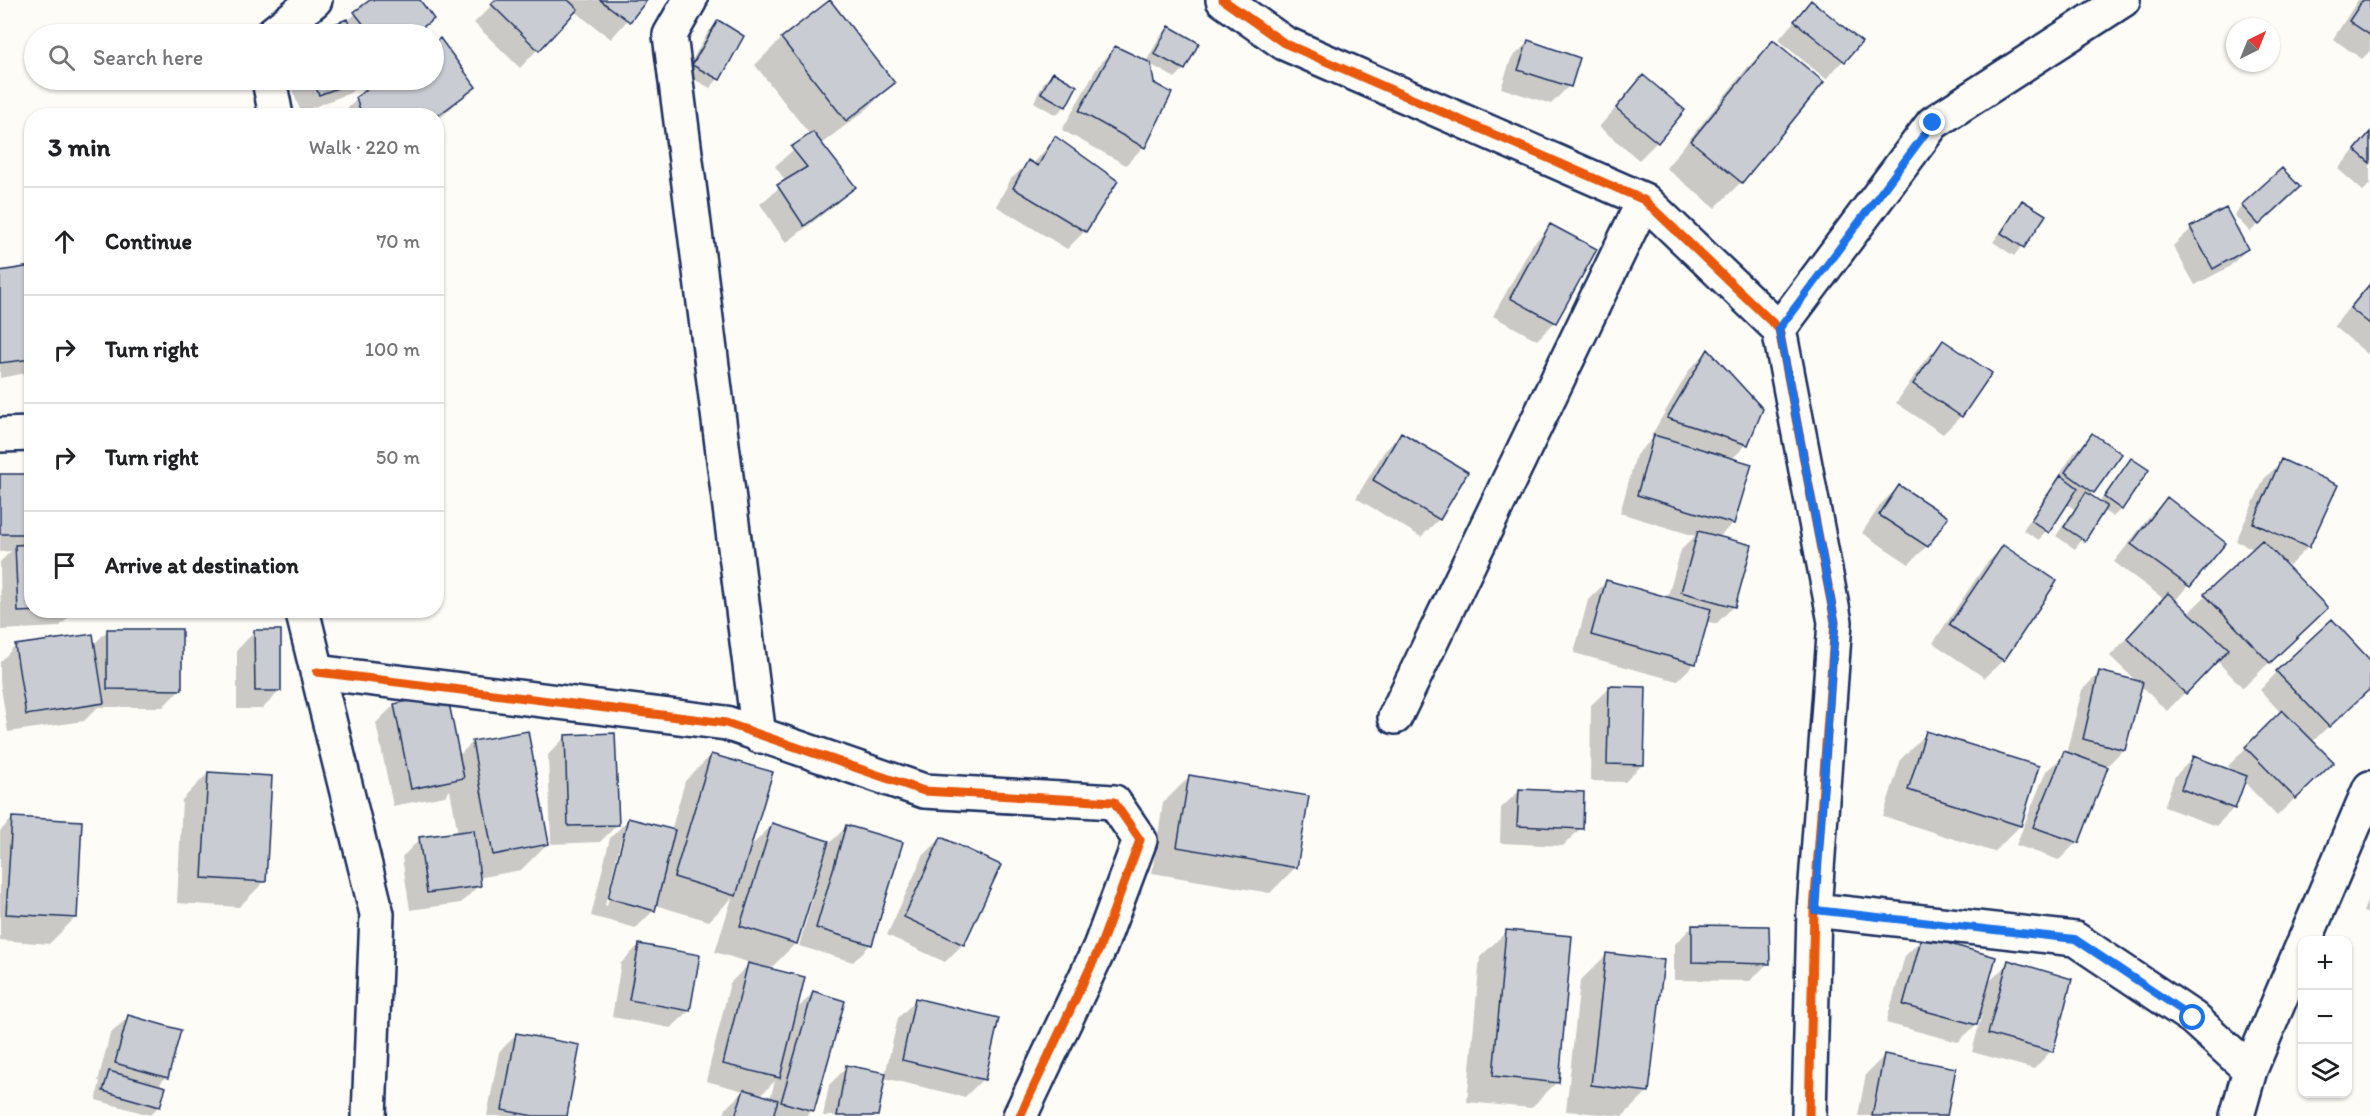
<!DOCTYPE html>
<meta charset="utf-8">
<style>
body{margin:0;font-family:Itim,sans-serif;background:#f2f2f2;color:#202124}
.controls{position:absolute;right:18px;bottom:18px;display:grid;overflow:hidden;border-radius:12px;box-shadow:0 2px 4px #0004}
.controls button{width:54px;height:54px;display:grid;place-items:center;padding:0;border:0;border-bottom:2px solid #e0e0e0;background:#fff;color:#202124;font:30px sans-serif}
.compass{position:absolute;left:2226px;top:18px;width:54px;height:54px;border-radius:50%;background:#fff;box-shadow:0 2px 4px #0004;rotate:43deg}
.stop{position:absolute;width:18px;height:18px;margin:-14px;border:4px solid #1a73e8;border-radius:50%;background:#fff}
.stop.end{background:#1a73e8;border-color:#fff;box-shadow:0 2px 6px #0008}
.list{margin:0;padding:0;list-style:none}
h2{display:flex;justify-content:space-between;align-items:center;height:78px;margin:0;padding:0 24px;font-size:26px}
h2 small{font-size:20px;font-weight:400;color:#757577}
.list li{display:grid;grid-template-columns:39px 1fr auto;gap:18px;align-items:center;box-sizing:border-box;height:108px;padding:0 24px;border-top:2px solid #e0e0e0}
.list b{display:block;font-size:22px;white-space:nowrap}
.list em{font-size:20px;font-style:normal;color:#757577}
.icon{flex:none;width:33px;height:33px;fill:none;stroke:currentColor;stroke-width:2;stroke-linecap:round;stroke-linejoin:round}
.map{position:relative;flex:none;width:2370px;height:1116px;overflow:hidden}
.search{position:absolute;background:#fff;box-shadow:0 2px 4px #0004;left:24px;top:24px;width:420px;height:66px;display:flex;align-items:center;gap:15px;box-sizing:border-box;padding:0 21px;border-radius:33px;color:#757577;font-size:22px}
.panel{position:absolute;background:#fff;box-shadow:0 2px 4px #0004;left:24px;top:108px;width:420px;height:510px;border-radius:24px}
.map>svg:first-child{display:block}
.shadow{fill:#0003;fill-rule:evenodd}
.building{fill:#c9ccd3;stroke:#1b2f5e;stroke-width:1.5}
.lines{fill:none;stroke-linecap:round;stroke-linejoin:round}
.street-casing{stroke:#1b2f5e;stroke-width:38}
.street{stroke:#fdfcf7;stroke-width:33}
.cycleway-casing{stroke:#fdfcf7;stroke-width:13}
.cycleway{stroke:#e8590c;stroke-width:9}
.route{stroke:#1a73e8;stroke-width:8}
</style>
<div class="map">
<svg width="2370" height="1116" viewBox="0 0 2370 1116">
<rect width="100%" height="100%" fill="#fdfcf7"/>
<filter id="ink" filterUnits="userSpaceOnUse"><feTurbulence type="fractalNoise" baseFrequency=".0167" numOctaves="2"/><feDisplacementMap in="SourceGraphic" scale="12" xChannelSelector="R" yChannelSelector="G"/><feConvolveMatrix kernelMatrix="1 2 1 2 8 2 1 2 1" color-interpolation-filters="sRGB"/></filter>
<g filter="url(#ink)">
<path class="shadow" d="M373 0H418L432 19 417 34H313L347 21Z
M497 0H645L611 39 574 11 520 68 474 23Z
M2358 0H2370V51L2362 59 2333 39Z
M830 2 893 83 867 109 821 144 854 187 836 204 786 243 760 204 786 182 775 166 810 135 755 65 781 39Z
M1811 2 1860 42 1826 79 1778 40Z
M718 22 742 37 718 79 710 88 684 74 709 31Z
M1169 28 1184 69 1175 78 1150 64 1153 84 1170 94 1143 147 1126 165 1062 130 1098 66 1116 48 1146 62 1160 36Z
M440 40 474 87 436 122V116H340L357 99 384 80H434V45Z
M1528 42 1578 58 1569 86 1551 104 1501 88 1511 59Z
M1773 42 1741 182 1715 208 1666 168 1747 68Z
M1053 74 1065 106 1056 115 1034 102 1044 82Z
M1643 77 1657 142 1639 160 1599 127Z
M288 80H363L350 93 301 112Z
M2370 132V184L2363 191 2338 169Z
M1055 138 1116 181 1085 231 1067 249 996 206 1011 179 1029 162 1033 164Z
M2289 196 2250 232 2234 215 2242 206Z
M2022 202 2044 216 2014 256 1993 242Z
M1551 226 1555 322 1537 340 1493 316 1533 244Z
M2191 229 2247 249 2229 267 2195 285 2173 246Z
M32 268V372L0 378V273Z
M2370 282V356L2334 326Z
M1943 342 1961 416 1943 434 1896 403 1925 360Z
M1708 351 1761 410 1746 445 1731 460 1750 465 1732 524 1718 538 1734 606 1716 624 1706 621 1695 663 1677 681 1574 653 1588 600 1606 582 1667 599 1681 550 1695 536 1620 513 1636 455 1654 437 1651 436 1690 369Z
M1401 434 1439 519 1421 537 1356 498 1384 452Z
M2092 435 2093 492 2089 496 2099 502 2131 460 2121 509 2113 517 2102 510 2075 549 2056 536 2074 509 2066 503 2039 540 2023 530 2074 453Z
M2282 461 2308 547 2290 565 2280 560 2299 634 2243 688 2216 660 2167 711 2140 685 2124 749 2106 767 2077 842 2059 860 2016 845 2046 771 2066 754 2082 690 2100 672 2137 682 2110 656 2164 599 2114 562 2149 517 2167 499 2223 543 2175 601 2188 613 2254 549 2236 541 2264 479Z
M32 475V610H76L59 627 1 630 0 562 11 551 0 552V476Z
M1899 486 1946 517 1927 546 1909 564 1862 533 1881 504Z
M2003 547V660L1985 678 1933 643 1985 565Z
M108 630 180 689 163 707H98L84 721 8 732 0 681V662L15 646 93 645Z
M254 632 280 691 262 709H237V650Z
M2370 662V687L2312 742 2332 762 2277 816 2243 781 2234 808 2216 826 2164 807 2175 776 2193 758 2235 773 2228 766 2281 713 2260 690 2277 672Z
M1609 688 1643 764 1625 782 1590 781 1591 705Z
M394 705 458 756 473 742 547 844 521 870 478 878 479 885 461 903 410 910 402 857 420 839 458 834 450 790 445 796 393 806 376 723Z
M1927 733 2020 826 1994 852 1883 816 1901 759Z
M565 737 618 824 600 842 551 844 548 755Z
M711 755 748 849 773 824 826 847 846 827 871 944 853 962 799 946 814 894 812 893 796 943 769 970 795 1011 813 993 812 1110 807 1116H724L726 1108 744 1091 706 1081 730 983 750 963 715 952 732 898 709 921 655 905 654 910 636 928 591 916 610 838 628 820 671 831 685 781ZM621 839H624L607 906 605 905ZM775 1081 770 1099 760 1096Z
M208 773 265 881 239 907 177 903 182 800Z
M1189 777 1296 867 1270 893 1152 873 1163 803Z
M1519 791 1581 828 1563 846 1500 843 1501 808Z
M13 818 75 918 49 944 0 940V831Z
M941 838 963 944 945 962 887 935 923 856Z
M2370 894V914L2363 912Z
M1692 927 1768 963 1750 981 1674 980V945Z
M1507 931 1557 1082 1531 1108 1467 1102 1480 957Z
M1923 938 1987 984 2009 962 2051 1051 2034 1069 1972 1052 1982 1013H1979L1976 1025 1958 1042 1886 1023 1905 956Z
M639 945 689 1011 671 1028 612 1017 621 963Z
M1606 955 1647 1092 1623 1116 1566 1111 1580 981Z
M916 1000 983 1079 965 1097 884 1078 877 1116H823L829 1085 847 1067 885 1075 898 1018Z
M128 1017 166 1077 158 1086 159 1106 150 1115 96 1100 100 1081H98L110 1034Z
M517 1034 566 1116H487L499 1052Z
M1884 1056 1945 1116H1858L1866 1074Z"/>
<path class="building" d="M370 0H420L434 19 413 34H371L354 12Z
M495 0H568L578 9 539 51 491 4Z
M600 0H647L630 22Z
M830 0 895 83 846 121 781 38Z
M1811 0 1862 42 1845 62 1794 21Z
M2363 0H2370V35L2349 21Z
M347 19 353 34H309Z
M718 20 744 36 720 80 692 65Z
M1169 26 1199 43 1185 70 1154 54Z
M440 38 476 87 436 117 362 116 356 97 381 80H434V43Z
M1528 40 1580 58 1571 87 1518 70Z
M1773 40 1824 82 1742 183 1691 141Z
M1115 46 1151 63 1154 83 1172 93 1145 148 1079 111Z
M1053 72 1077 86 1066 107 1041 93Z
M1643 75 1685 110 1658 143 1616 108Z
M313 80H359L319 95Z
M813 132 856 187 804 226 777 185 807 167 791 147Z
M2370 132V163L2355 150Z
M1055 136 1118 181 1086 232 1013 188 1028 160 1038 166Z
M2282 168 2300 187 2259 225 2241 205Z
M2022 200 2046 215 2024 248 2001 233Z
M2226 208 2248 249 2213 269 2190 227Z
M1550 224 1597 249 1556 323 1510 298Z
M32 266V359L0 363V271Z
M2370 284V324L2350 308Z
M1943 340 1992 373 1962 417 1913 384Z
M1708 349 1763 409 1748 445 1667 418Z
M1401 432 1468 472 1440 520 1373 480Z
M2092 433 2122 454 2094 493 2065 472Z
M1654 435 1752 464 1734 524 1637 495Z
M2131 458 2149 470 2122 510 2104 497Z
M2281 459 2338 485 2309 548 2253 523Z
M0 474H32V534H0Z
M2061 475 2078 488 2049 533 2031 520Z
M1899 485 1948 517 1928 547 1879 515Z
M2086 492 2107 506 2085 541 2064 527Z
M2167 497 2226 543 2190 587 2131 544Z
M1698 531 1752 545 1735 607 1681 592Z
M2262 540 2328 608 2270 663 2204 594Z
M32 544V610H63L18 612 15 545Z
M2003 545 2057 581 2004 661 1949 625Z
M1606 580 1711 609 1696 664 1591 635Z
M2168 593 2229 649 2186 694 2127 638Z
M2332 619 2370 660V689L2329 727 2276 671Z
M107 629H182V690L107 689Z
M254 630H281V691H255Z
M93 634 104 703 26 715 15 645Z
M2099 671 2143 682 2125 750 2083 739Z
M1609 686 1646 687 1644 765 1607 764Z
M447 693 464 778 411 789 394 704Z
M2282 710 2334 762 2296 799 2245 747Z
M528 731 549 844 493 855 472 741Z
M1926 731 2039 766 2021 826 1908 790Z
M615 733 619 825 568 826 565 735Z
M2064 751 2108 767 2079 843 2033 827Z
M711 754 773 772 736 896 674 877Z
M2193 756 2247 776 2235 809 2181 789Z
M208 772 272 776 266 882 202 878Z
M1189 775 1309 796 1297 868 1177 847Z
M1519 789 1584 792 1583 829 1517 826Z
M12 817 82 821 77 918 6 914Z
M628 818 675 830 655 911 608 898Z
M772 823 829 841 797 944 740 926Z
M846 825 903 842 872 945 816 928Z
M474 830 481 886 427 893 419 837Z
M941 837 1001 865 964 945 904 917Z
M1692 925 1769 926 1770 964 1692 962Z
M1506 930 1572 936 1559 1083 1493 1076Z
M1922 936 1996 957 1977 1025 1903 1005Z
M639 944 700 955 690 1011 629 1000Z
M1606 953 1664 960 1649 1092 1591 1085Z
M2008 960 2072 979 2053 1052 1988 1034Z
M748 963 805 977 780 1078 723 1064Z
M813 991 845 1001 814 1111 781 1102Z
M915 998 999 1018 985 1080 902 1060Z
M128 1015 181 1030 168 1078 115 1063Z
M516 1033 580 1045 567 1116H533L502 1110Z
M1884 1054 1956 1068 1947 1116H1872Z
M846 1065 886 1073 878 1116H837Z
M109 1071 166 1087 160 1107 103 1091Z
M744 1089 778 1100 773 1116H735Z"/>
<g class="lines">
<g class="street-casing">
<path id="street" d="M690 0 670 35 759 736
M1223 0 1284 43 1644 200 1779 329 1835 622 1814 910 1809 1116
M272 34 315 0
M269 80 276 116
M1779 329 1933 123 2123 0
M0 435 32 434
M302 610 377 914 369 1116
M317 672 726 723 924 791 1114 802 1140 840 1100 947 1020 1116
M1395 717 1644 200
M1814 910 2075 939 2193 1018 2250 1070 2237 1116
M2305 940 2370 788
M2250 1070 2302 947"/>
</g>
<use href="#street" class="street"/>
<g class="cycleway-casing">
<path id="cycleway" d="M1223 0 1284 43 1644 200 1779 329 1835 622 1814 910 1809 1116
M317 672 726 723 924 791 1114 802 1140 840 1100 947 1020 1116"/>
</g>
<use href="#cycleway" class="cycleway"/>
</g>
</g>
<g class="lines" filter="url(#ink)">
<path class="route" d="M1933 123 1779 329 1835 622 1815 910 2075 939 2193 1018"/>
</g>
</svg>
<div class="controls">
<button>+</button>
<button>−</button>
<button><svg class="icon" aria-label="layers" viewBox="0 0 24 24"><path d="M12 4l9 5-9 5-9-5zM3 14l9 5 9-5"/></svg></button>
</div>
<svg class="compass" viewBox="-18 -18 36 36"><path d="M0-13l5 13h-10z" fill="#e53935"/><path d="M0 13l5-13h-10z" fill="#757577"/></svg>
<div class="stop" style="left:2193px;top:1018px"></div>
<div class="stop end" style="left:1933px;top:123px"></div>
<div class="search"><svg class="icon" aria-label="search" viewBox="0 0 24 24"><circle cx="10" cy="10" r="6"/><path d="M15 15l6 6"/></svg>Search here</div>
<section class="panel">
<h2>3 min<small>Walk · 220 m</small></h2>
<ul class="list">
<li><svg class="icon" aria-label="ahead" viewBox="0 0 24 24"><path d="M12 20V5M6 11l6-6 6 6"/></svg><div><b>Continue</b></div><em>70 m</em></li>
<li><svg class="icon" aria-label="right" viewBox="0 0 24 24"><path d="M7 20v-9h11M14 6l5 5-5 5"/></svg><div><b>Turn right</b></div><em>100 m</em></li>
<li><svg class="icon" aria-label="right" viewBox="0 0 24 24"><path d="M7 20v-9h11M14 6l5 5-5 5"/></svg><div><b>Turn right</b></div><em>50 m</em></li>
<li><svg class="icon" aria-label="arrive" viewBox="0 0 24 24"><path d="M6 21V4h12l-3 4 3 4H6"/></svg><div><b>Arrive at destination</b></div></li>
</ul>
</section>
</div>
